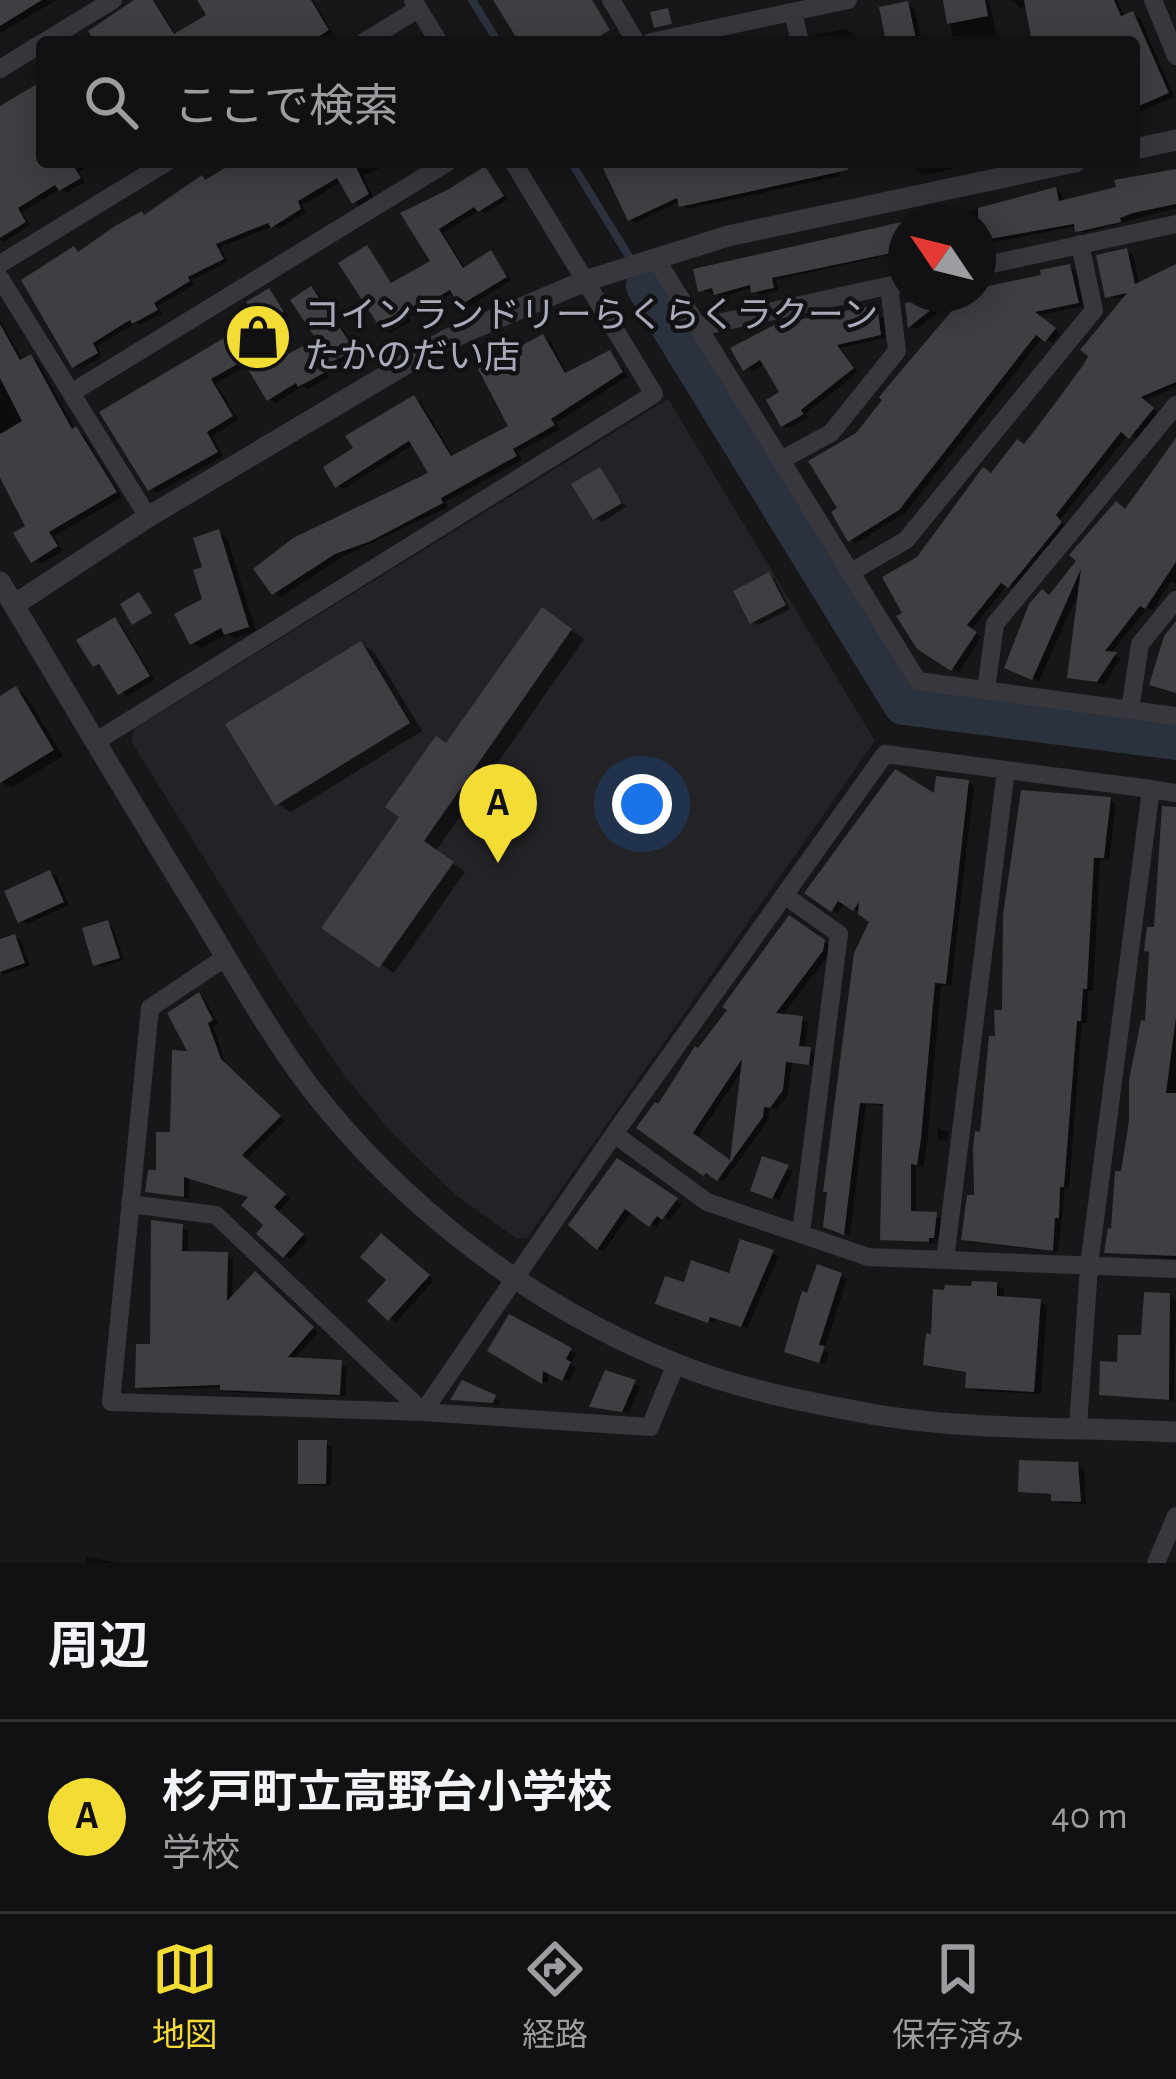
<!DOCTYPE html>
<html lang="ja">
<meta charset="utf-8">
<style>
body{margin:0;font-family:"Alegreya Sans","Noto Sans JP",sans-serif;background:#1e1e21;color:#f1f3f6}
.compass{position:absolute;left:888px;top:204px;width:108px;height:108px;border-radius:50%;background:#111013;box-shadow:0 6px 30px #0003;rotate:305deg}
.you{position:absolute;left:642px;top:804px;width:42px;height:42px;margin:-30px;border:9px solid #fff;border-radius:50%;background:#1a73e8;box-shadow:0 0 0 18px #1a73e833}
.badge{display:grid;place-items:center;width:78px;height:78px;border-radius:50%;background:#f3dc34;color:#111;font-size:39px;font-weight:700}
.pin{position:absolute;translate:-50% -99px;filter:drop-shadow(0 3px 6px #0008)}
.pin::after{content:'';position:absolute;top:63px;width:42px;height:36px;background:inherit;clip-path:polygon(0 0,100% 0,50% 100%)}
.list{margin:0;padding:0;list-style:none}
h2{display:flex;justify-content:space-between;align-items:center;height:156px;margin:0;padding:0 48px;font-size:51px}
h2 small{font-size:39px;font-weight:400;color:#9c9da0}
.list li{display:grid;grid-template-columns:78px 1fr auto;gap:36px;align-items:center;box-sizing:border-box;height:192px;padding:0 48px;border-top:3px solid #303033}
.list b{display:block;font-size:45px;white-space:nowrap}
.list p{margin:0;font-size:39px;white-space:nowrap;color:#9c9da0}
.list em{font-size:39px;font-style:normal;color:#9c9da0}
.icon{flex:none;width:66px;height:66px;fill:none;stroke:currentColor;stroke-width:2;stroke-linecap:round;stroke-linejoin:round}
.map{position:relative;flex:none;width:1176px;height:1563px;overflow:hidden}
.search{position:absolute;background:#111013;box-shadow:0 6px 30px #0003;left:36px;right:36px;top:36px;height:132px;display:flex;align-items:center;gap:30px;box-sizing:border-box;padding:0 42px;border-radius:12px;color:#9c9da0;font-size:45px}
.sheet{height:348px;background:#111013}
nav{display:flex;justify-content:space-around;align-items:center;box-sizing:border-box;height:168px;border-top:3px solid #303033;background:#111013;font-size:33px;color:#9c9da0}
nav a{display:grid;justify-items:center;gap:6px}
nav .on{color:#f3dc34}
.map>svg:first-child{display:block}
.built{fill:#232226}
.shadow{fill:#0007;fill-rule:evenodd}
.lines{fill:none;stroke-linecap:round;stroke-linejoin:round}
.stream{stroke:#2c323d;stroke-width:8}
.river{stroke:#2c323d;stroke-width:42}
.building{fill:#3e3e43;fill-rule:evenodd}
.minor{stroke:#38373e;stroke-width:18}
.tertiary{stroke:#38373e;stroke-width:21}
.labels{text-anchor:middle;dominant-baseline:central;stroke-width:9;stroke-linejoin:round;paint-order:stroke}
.poi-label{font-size:36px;fill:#a8aab9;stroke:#121114;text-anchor:start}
</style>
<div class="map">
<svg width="1176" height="1563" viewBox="0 0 1176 1563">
<rect width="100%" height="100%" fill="#171619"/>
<path class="built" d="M668 399 875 741 527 1238 517 1239 457 1196 394 1135 346 1078 283 985 131 741 134 729Z"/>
<path class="shadow" d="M0 0H57L0 33Z
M140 0H154L177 36 210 16 200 0H313L333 34 320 42H87Z
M946 0H989L998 42H954Z
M1012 0H1117L1125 18 1133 14 1140 18 1174 97 1134 114V42H1035L1028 6 1020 8Z
M907 4 914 8 922 42H889L882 10Z
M845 29 852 33 854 42H815V35Z
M783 36 791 42H739Z
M42 84V162H95L79 172 85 182 67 192 60 189 22 212 30 225 3 242 0 240V106Z
M241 162H393L363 176 373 197 360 206 342 181 302 205 306 212 279 229 274 226 220 247 228 262 192 280 194 285 158 306 162 314 140 325 136 323 97 346 102 357 80 369 74 366V250L81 253 146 217 202 178 208 182Z
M596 162H837L840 176 687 209 680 201 636 223 630 219 611 178Z
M914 162H980L981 163 923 175 916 170Z
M485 169 508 199 486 213 480 210 443 233 466 269 491 254 511 280 468 307 455 292 409 317 411 321 390 333 384 329 367 248 393 285 435 263 405 214Z
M1176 172V208L1084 233 1077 226 985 244 979 240 978 222H924L1056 190 1062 194 1064 203Z
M906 226V251L776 280 779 290 760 295 753 288 722 296 701 290 696 271 766 253Z
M1127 252 1133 255 1139 282 1176 267V387L1143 401 1158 413 1137 440 1128 434 1060 520 1066 526 1015 588 1008 584 971 630 981 637 959 672 919 647 906 614 919 559 992 476 1025 447 1086 365 1128 296 1114 299 1108 296Z
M1070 267 1076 271 1083 306 1036 316 1060 333 1053 343 1043 337 905 513 856 543 850 540 841 509 858 435 970 294H978V284L984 287 1044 277Z
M311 289 318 293 359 354 326 371 329 377 308 389 303 386 276 403 269 399 249 364 216 383 238 420 212 436 223 456 157 493 150 489 233 336 269 291 289 316 263 331 280 362 320 340Z
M953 296 957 298 916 329 911 326 908 305Z
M866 311 884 318 886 338 840 348 858 372 805 414 808 418 789 428 783 425V393L765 364 752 372 734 349Z
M0 320 23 361 31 357 38 361 75 429 83 434 122 497 54 536 63 551 40 564 33 560 29 527 3 477 0 479Z
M543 337 550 341 568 375 610 353 628 376 556 423 560 429 518 452 522 460 445 502 448 507 342 557 281 597 274 593 432 474 414 444 344 489 337 485 357 449 414 398 421 402 454 458 512 427Z
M1176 453V583L1171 581 1153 610 1148 607 1110 654 1121 658 1104 684 1071 677 1081 587 1039 681 1013 670 1051 597Z
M600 470 626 507 602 522 596 518Z
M218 533 227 538 256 631 235 638 227 634 201 648 193 643 206 600V569Z
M769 576 775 579 790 609 758 625 752 622Z
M556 619 584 639 436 851 465 872 394 973 326 927 448 746Z
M115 620 121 624 154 680 126 697 104 667 95 665Z
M361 644 374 652 422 731 291 812 278 804Z
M16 690 26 696 63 756 11 788 0 781V699Z
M968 783 974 786 951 986 941 985 927 1143 923 1167 916 1166V1214L942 1218 940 1240 935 1239V1243L883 1238 886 1106 866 1104 850 1235 832 1229 873 921 845 902 838 913 809 892 936 798Z
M1110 800 1116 804 1109 860 1100 859 1093 991H1088L1087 1023H1082L1069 1188H1065L1058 1252 970 1242 964 1238 977 1199 982 1135 1005 1013Z
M1176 811V1259L1108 1251 1147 1024Z
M50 873 56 876 69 905 27 924 21 921Z
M790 919 830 946 828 955 782 1016 808 1022 805 1050 816 1054 814 1066 792 1063 788 1094 777 1109 770 1108 768 1121 724 1181 705 1174 659 1108ZM744 1067 733 1164 697 1138Z
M107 923 113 927 124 960 102 967 96 964Z
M15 937 21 940 30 966 2 975 0 942Z
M200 996 205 999 218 1024 213 1026 226 1065 285 1121 246 1160 290 1199 278 1212 308 1239 291 1259 285 1256 252 1197 189 1177V1199L148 1191 173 1135 192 1055Z
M938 1129 949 1131 947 1142 937 1140Z
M764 1160 793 1171 779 1200 760 1193Z
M617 1162 682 1204 670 1220 664 1217 656 1227 632 1211 604 1251 598 1248Z
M182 1227 188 1231V1254L233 1258 232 1299 261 1278 318 1332 293 1360 347 1367 345 1396 229 1392 223 1387 144 1390 138 1386 153 1347Z
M387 1241 434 1280 396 1322 390 1318Z
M742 1242 779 1256 747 1328 717 1317 715 1323 664 1306 686 1286 731 1277Z
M818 1268 847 1279 824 1350 829 1353 825 1364 793 1354Z
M996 1285 1004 1289V1299L1040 1302 1047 1306 1041 1394 976 1391 968 1386 969 1371 926 1364Z
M1170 1296 1176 1300 1174 1401 1102 1393 1144 1339Z
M510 1318 576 1354 570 1365 576 1368 569 1381 548 1371V1384L491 1350Z
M606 1374 640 1386 629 1413 593 1405Z
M463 1383 501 1401 499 1405 454 1399Z
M326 1443 332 1447 331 1486 306 1485 301 1482Z
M1077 1465 1084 1469 1086 1504 1060 1503 1054 1495 1021 1491Z
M86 1556 118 1563H119H85Z"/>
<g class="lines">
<path class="stream" d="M472 0 498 42
M571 162 647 286"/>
<path class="river" d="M647 286 904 704 1176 739"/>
</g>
<path class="building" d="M0 0H42L0 26Z
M134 0H153L174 34 206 15 197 0H311L329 30 310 42H95L88 31Z
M493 0H592L610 30 601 35 606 42H519Z
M943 0H985L988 16 947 24Z
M1024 0H1114L1121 16 1133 11 1169 93 1134 108V42H1032Z
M908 1 916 39 886 42 879 7Z
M668 8 672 24 654 28 650 12Z
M42 81V162H71L81 178 59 191 55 185 18 208 26 222 0 238V106Z
M235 162H364L356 167 369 194 352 204 337 178 298 201 301 209 271 228 268 223 216 244 224 259 188 277 190 281 154 303 158 310 132 324 130 320 93 343 98 353 72 368 21 280 74 246 78 252 115 226 142 211 144 215 202 175 205 180Z
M600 162H847L848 170 679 207 677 198 628 221Z
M485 166 504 196 478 212 474 207 439 229 463 268 491 250 507 277 459 306 450 290 382 331 338 263 367 245 391 283 430 261 400 213 449 189Z
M1176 169V204L1133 213 1120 218 1121 222 1081 231 1075 232 1074 224 978 241V208L1056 187 1059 201 1116 187 1114 180Z
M906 221V250L772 278 774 288 751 293 750 285 714 295 712 288 698 292 693 269Z
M1127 248 1135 284 1176 264V382L1141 397 1154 408 1129 439 1121 432 1056 515 1062 522 1008 588 1001 583 967 625 977 632 951 671 917 649 896 616 902 613 882 577 917 557 983 467 991 473 1017 439 1024 444 1044 418 1084 364 1088 356 1080 350 1127 293 1105 298 1096 255Z
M1070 264 1079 303 1035 312 1056 328 1045 342 1036 335 899 510 848 542 831 512 837 508 808 461 856 433 882 400 879 397 966 294H978V288L1041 275 1040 270Z
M311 286 355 350 321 367 324 373 298 387 296 383 267 401 243 361 211 379 233 416 207 432 218 452 148 491 99 412 229 335 228 332 232 329 229 322 251 309 246 302 269 288 284 312 258 327 277 360 316 339 290 300Z
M952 294 927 313 908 328 905 303Z
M866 307 867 313 878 311 881 335 837 345 854 368 801 410 804 414 781 427 766 400 779 392 760 360 743 371 730 348 776 324Z
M0 324 20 360 31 354 72 429 76 426 117 492 49 532 58 546 31 563 13 533 25 526 0 478V434L22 421 0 378Z
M543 334 565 373 610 350 623 372 551 419 555 425 513 449 517 456 441 498 443 503 371 541 335 554 272 595 253 569 293 538 428 473 409 441 335 488 323 467 353 448 345 436 414 395 451 456 508 426 478 369Z
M1176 438V562L1145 609 1140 606 1105 651 1117 652 1097 682 1067 678 1081 569 1032 680 1004 668 1029 604 1042 589 1049 595 1076 561 1069 555 1116 501 1125 509Z
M600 467 622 503 593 520 571 484Z
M219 529 249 627 224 635 221 628 190 645 174 614 202 599 193 570 202 567 193 538Z
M769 572 786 605 750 624 733 591Z
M139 592 152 613 132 625 120 604Z
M542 607 572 629 424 841 454 862 379 968 321 928 399 817 385 807 436 736 446 743Z
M115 617 150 676 118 695 99 664 93 667 76 640Z
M1176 621V693L1149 685 1164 636Z
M361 641 410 723 275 806 225 724Z
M16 686 54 750 0 783V696Z
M895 769 934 793 936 776 969 780 946 984 935 983 921 1139 917 1165 911 1164V1211L937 1212 934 1238H929V1242L880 1240 883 1104 860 1103 844 1235 823 1227 827 1192H823L854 953 869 922 858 914 859 902 853 911 838 901 831 912 804 893Z
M1021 790 1111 797 1104 858H1094L1087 989H1083L1081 1021H1077L1064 1187H1060L1059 1218H1055L1053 1251 961 1240 967 1195H974L973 1148 975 1131 980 1132 989 1036H995L994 1010H1002L1003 915Z
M1162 806 1176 807V1017L1166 1093H1176V1256L1104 1253 1108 1228 1111 1229 1115 1171H1121L1129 1121V1080L1141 1020 1145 1021 1149 952 1144 951 1147 927H1154Z
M50 870 64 902 18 923 4 891Z
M789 915 825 940 823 951 776 1013 803 1016 799 1046 811 1047 809 1065 786 1062 783 1090 770 1108 764 1107 763 1117 717 1181 706 1173 703 1176 636 1128 655 1102 658 1104 695 1046 698 1048 727 1010 722 1007ZM742 1059 730 1160 693 1133Z
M108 920 120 958 93 966 82 928Z
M15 934 25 963 0 972V939Z
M199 992 213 1020 208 1023 221 1059 281 1116 242 1155 286 1194 274 1207 304 1234 283 1258 256 1234 263 1225 241 1205 248 1197 184 1177V1197L145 1192 148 1170H156V1132H170L172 1050 187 1051 167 1013Z
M762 1156 789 1165 772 1199 750 1191Z
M617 1158 678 1198 662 1220 657 1216 649 1227 625 1209 597 1250 568 1225Z
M151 1220 183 1224 182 1251 228 1252 227 1301 255 1271 314 1327 288 1357 342 1360 340 1395 220 1390V1385L135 1388 136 1344H150Z
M381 1233 430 1275 388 1321 367 1301 386 1280 360 1257Z
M740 1239 774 1250 741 1327 710 1317 708 1323 655 1304 665 1276 684 1282 691 1260 729 1273Z
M817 1264 842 1273 819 1345 825 1346 819 1363 784 1352 802 1291 807 1293Z
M972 1281 997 1282V1296L1041 1299 1034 1392 965 1388 966 1372 923 1365 926 1333 931 1334 933 1289 944 1290 945 1285 971 1286Z
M1144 1292 1170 1293 1169 1400 1099 1395 1100 1361 1117 1362 1118 1335H1141Z
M509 1314 572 1348 566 1359 571 1362 562 1381 543 1371 542 1384 487 1351Z
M605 1370 636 1380 622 1412 589 1407Z
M462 1380 496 1395 493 1403 450 1400Z
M298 1440H327L326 1484H298Z
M1019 1460 1078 1462 1081 1502 1051 1501V1494L1018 1492Z"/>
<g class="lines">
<path class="minor" d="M413 0 439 42
M611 0 636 42
M1153 0 1176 56
M793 12 800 42
M44 42 113 0
M364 42 418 9
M651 42 848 0
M0 69 42 43
M656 259 918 681 1176 716
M0 264 167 162
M978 267 1176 224
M0 278 148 517
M699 327 906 282
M71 393 448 162
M781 460 831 433 897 351 889 286
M851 572 906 540 1094 310 1080 244
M986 690 995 624 1176 405
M1130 710 1140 644 1176 600
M95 742 654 394 513 162
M1151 789 1176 793
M784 895 839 934 801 1233
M226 957 150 1008 111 1402 423 1412 614 1134 707 1202 868 1257 1176 1269
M614 1134 885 754 1151 789 1089 1266 1078 1427
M130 1204 216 1215 423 1412 650 1427 676 1364
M945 1260 1006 770
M1156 1563 1176 1516"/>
<path class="tertiary" d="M1134 149 1176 140
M0 582C65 691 130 801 197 909 233 968 267 1030 309 1086 402 1207 532 1306 674 1363 737 1389 810 1403 877 1415 974 1431 1077 1427 1176 1432
M14 605 148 517 446 340 585 281 728 236 1075 162"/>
</g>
<defs>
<g id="shop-disc" transform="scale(3.45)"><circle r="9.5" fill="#f3dc34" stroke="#121114"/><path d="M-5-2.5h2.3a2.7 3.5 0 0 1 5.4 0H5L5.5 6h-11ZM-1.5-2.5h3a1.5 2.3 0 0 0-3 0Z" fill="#111"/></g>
</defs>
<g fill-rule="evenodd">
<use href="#shop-disc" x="258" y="337"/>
</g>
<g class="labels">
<g class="poi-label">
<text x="304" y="316">コインランドリーらくらくラクーン<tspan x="304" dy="41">たかのだい店</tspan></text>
</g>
</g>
</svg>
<svg class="compass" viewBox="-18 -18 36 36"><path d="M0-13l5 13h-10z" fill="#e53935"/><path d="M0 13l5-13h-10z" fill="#9c9da0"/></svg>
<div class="you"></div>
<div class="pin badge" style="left:498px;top:863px">A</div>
<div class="search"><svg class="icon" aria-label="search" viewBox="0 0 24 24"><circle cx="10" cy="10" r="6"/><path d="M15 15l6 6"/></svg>ここで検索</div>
</div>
<section class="sheet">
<h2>周辺<small></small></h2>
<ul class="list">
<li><span class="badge">A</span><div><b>杉戸町立高野台小学校</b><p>学校</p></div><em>40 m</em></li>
</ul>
</section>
<nav>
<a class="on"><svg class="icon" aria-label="map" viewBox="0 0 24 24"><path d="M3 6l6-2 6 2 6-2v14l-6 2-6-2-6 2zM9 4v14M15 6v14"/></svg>地図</a>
<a><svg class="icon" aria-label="directions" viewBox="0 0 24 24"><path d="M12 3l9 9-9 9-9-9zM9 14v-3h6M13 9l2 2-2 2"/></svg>経路</a>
<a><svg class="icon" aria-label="saved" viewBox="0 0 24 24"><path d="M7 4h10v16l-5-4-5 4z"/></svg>保存済み</a>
</nav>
